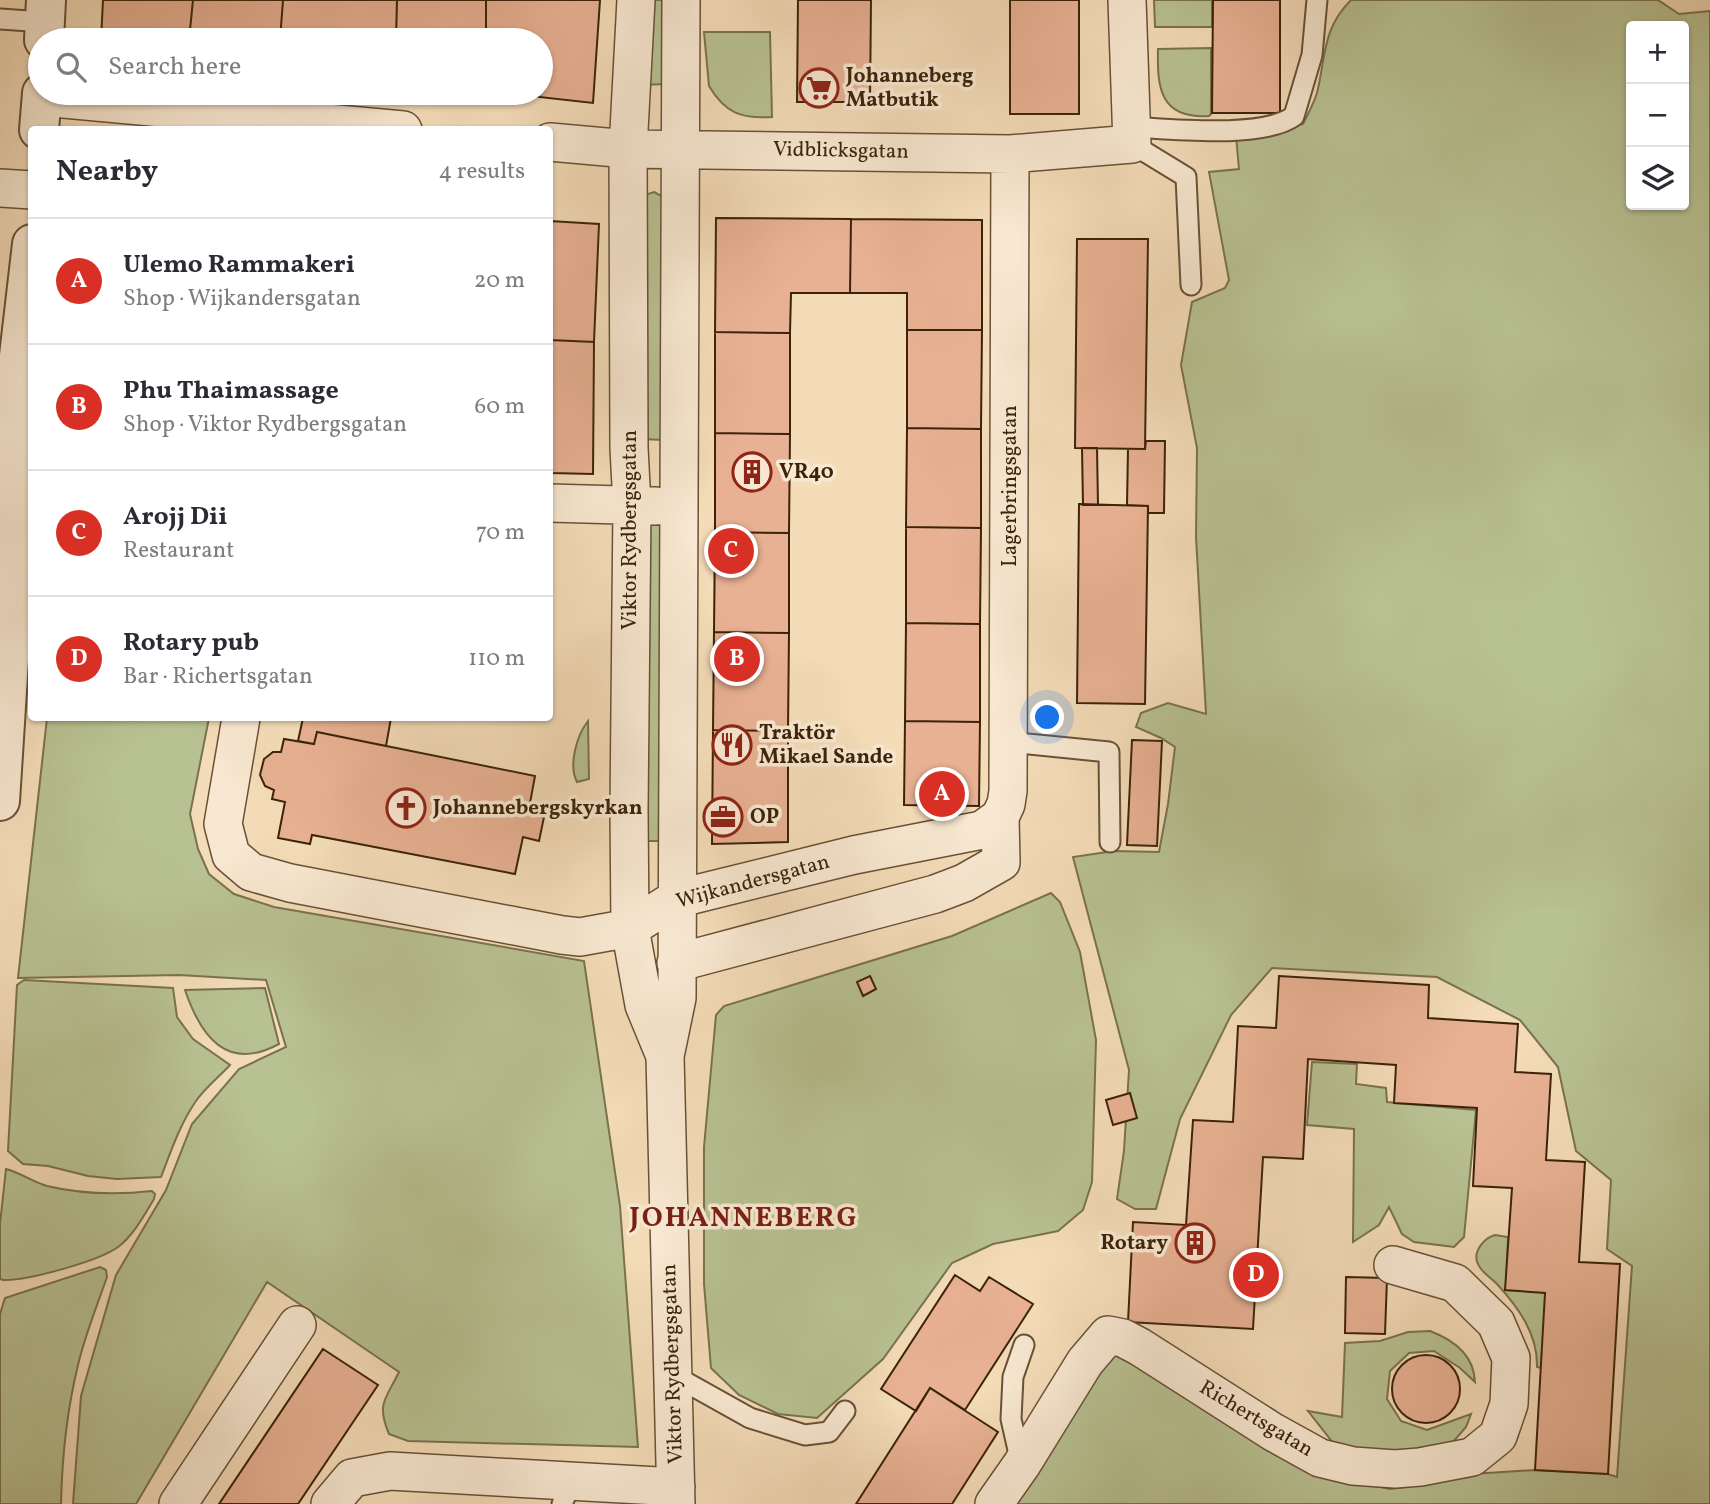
<!DOCTYPE html>
<meta charset="utf-8">
<style>
body{margin:0;font-family:Vollkorn,serif;background:#f7f7f7;color:#2b2b33}
.controls{position:absolute;right:21px;top:21px;display:grid;overflow:hidden;border-radius:7px;box-shadow:0 2px 5px #0004}
.controls button{width:63px;height:63px;display:grid;place-items:center;padding:0;border:0;border-bottom:2px solid #e1e1e2;background:#fff;color:#2b2b33;font:35px sans-serif}
.you{position:absolute;left:1048px;top:718px;width:24px;height:24px;margin:-18px;border:5px solid #fff;border-radius:50%;background:#1a73e8;box-shadow:0 0 0 10px #1a73e833}
.badge{display:grid;place-items:center;width:46px;height:46px;border-radius:50%;background:#d93025;color:#fff;font-size:23px;font-weight:700}
.pin{position:absolute;translate:-50% -50%;border:4px solid #fff;box-shadow:0 2px 7px #0006}
.list{margin:0;padding:0;list-style:none}
h2{display:flex;justify-content:space-between;align-items:center;height:91px;margin:0;padding:0 28px;font-size:30px}
h2 small{font-size:23px;font-weight:400;color:#7c7c81}
.list li{display:grid;grid-template-columns:46px 1fr auto;gap:21px;align-items:center;box-sizing:border-box;height:126px;padding:0 28px;border-top:2px solid #e1e1e2}
.list b{display:block;font-size:26px;white-space:nowrap}
.list p{margin:0;font-size:23px;white-space:nowrap;color:#7c7c81}
.list em{font-size:23px;font-style:normal;color:#7c7c81}
.icon{flex:none;width:38px;height:38px;fill:none;stroke:currentColor;stroke-width:2;stroke-linecap:round;stroke-linejoin:round}
.map{position:relative;flex:none;width:1710px;height:1504px;overflow:hidden}
.search{position:absolute;background:#fff;box-shadow:0 2px 5px #0004;left:28px;top:28px;width:525px;height:77px;display:flex;align-items:center;gap:18px;box-sizing:border-box;padding:0 24px;border-radius:38px;color:#7c7c81;font-size:26px}
.panel{position:absolute;background:#fff;box-shadow:0 2px 5px #0004;left:28px;top:126px;width:525px;height:595px;border-radius:7px}
.map>svg:first-child{display:block}
.green{fill:#b8c192;stroke:#7a724e;stroke-width:2;fill-rule:evenodd}
.building{fill:#e8b193;stroke:#3b230a;stroke-width:2}
.lines{fill:none;stroke-linecap:round;stroke-linejoin:round}
.service-casing{stroke:#695136;stroke-width:23}
.minor-casing{stroke:#695136;stroke-width:40}
.tertiary-casing{stroke:#695136;stroke-width:42}
.service{stroke:#f8e8d1;stroke-width:19}
.minor{stroke:#f8e8d1;stroke-width:37}
.tertiary{stroke:#f8e8d1;stroke-width:38}
.labels{text-anchor:middle;dominant-baseline:central;stroke-width:7;stroke-linejoin:round;paint-order:stroke}
.poi-label{font-size:21px;font-weight:bold;fill:#3b230a;stroke:#f8e8d1;text-anchor:start}
.street-label{font-size:21px;fill:#3b230a;stroke:#f8e8d1}
.district-label{font-size:28px;font-weight:bold;letter-spacing:2px;fill:#7a1f14;stroke:#f8e8d1}
</style>
<div class="map">
<svg width="1710" height="1504" viewBox="0 0 1710 1504">
<rect width="100%" height="100%" fill="#f4dcb8"/>
<filter id="stains"><feTurbulence type="fractalNoise" baseFrequency=".00286" numOctaves="4"/><feColorMatrix values="0 0 0 0 .2 0 0 0 0 .09 0 0 0 0 .02 0 0 0 .5 -.17"/></filter>
<radialGradient id="worn" r=".72"><stop offset=".6" stop-color="#630" stop-opacity="0"/><stop offset="1" stop-color="#630" stop-opacity=".3"/></radialGradient>
<path class="green" d="M645 0H662L664 84 644 85Z
M1154 0H1212V27H1155Z
M1351 0H1658L1679 14 1710 11V1504H1003L1117 1348 1347 1480 1390 1489 1428 1484 1456 1475 1535 1470 1608 1474 1617 1477 1632 1266 1607 1249 1611 1180 1576 1151 1558 1067 1520 1020 1437 977 1272 968 1231 1015 1180 1119 1156 1209H1135L1117 1199 1124 1151 1129 1070 1073 857 1114 851 1159 852 1168 804 1175 747 1161 738 1136 727 1141 713 1168 703 1206 714 1196 537 1197 448 1181 365 1192 302 1225 288 1229 280 1209 172 1239 169 1236 136 1280 131 1303 124C1308 114 1314 103 1317 93 1326 56 1322 29 1351 0ZM1631 26H1684V205H1631Z
M704 32H770L772 117C741 119 725 113 709 86Z
M1211 48V114L1209 116C1160 119 1157 88 1158 49Z
M654 192 665 198 663 440 642 439 645 195Z
M644 520 661 522V841H640Z
M47 718H209L190 814 198 849 209 874 234 894 274 907 584 961 620 1206 638 1447 408 1441 389 1434C376 1403 386 1399 399 1372L267 1282 136 1504H73L81 1396 116 1275 166 1190 192 1124 239 1069 286 1047 266 980 179 975 18 978Z
M588 721 589 779 577 782C568 765 577 735 588 721Z
M1051 893 1060 902 1080 952 1096 1040 1092 1182 1083 1210 1058 1231 993 1244 952 1263 883 1359 817 1418 778 1414 739 1395 711 1368 704 1284V1147L716 1015 724 1006 952 936Z
M24 980 173 988 177 1017 193 1039 230 1065C219 1077 205 1088 196 1101 180 1124 171 1151 161 1177L117 1179 88 1176 48 1166 23 1164 8 1151 17 985Z
M265 988 279 1044C227 1072 201 1037 185 990Z
M1312 1062 1357 1064 1356 1084 1386 1088 1387 1102 1476 1110 1464 1237 1454 1247 1414 1242 1402 1234 1389 1207 1379 1225 1353 1242 1354 1129 1307 1125Z
M6 1169C21 1173 33 1182 47 1186 81 1194 117 1195 152 1191L155 1194 154 1199C145 1214 133 1236 118 1247 99 1261 27 1281 3 1280L0 1279V1224Z
M1495 1235 1508 1237 1506 1290 1546 1292 1541 1368 1537 1367C1538 1334 1518 1307 1497 1284 1491 1278 1481 1272 1478 1264 1472 1252 1484 1238 1495 1235Z
M100 1267 106 1270 107 1277C97 1306 85 1335 78 1365 67 1410 62 1457 61 1504H0V1314L5 1298Z
M1430 1331C1454 1340 1474 1355 1475 1382L1460 1368 1434 1351 1409 1353 1390 1371 1387 1399 1401 1421 1427 1430 1471 1414 1466 1427 1447 1449 1414 1460 1334 1444 1308 1411 1342 1417 1345 1343 1380 1341 1408 1332Z"/>
<path class="building" d="M103 0H193L189 40H101Z
M193 0H283L280 40H189Z
M283 0H397L396 40H280Z
M397 0H486V40H396Z
M486 0H600L593 103 503 93H541V40H486Z
M798 0H871L870 102H797Z
M1010 0H1079V114H1010Z
M1213 0H1280V113H1212Z
M716 218 851 219 850 293H791L790 333 715 332Z
M851 219 982 220V330H907V293H850Z
M550 221 599 224 594 342 550 340Z
M1077 239H1148L1145 449 1075 448Z
M907 330H982L981 429 907 428Z
M715 332 790 333V434L715 433Z
M550 340 594 342 593 474 550 473Z
M907 428 981 429V528L906 527Z
M715 433 790 434 789 533 715 532Z
M1146 441H1165L1164 513H1148V506L1127 505 1128 449H1145Z
M1082 448H1097L1098 505H1083Z
M1079 504 1148 506 1145 704 1077 703Z
M906 527 981 528 980 624 906 623Z
M715 532 789 533V633L714 632Z
M906 623 980 624V722L905 721Z
M714 632 789 633 788 731 713 730Z
M303 718H391L386 746 317 732 314 744 298 741Z
M905 721 980 722 979 806 904 805Z
M713 730 788 731V842L712 844Z
M317 732 535 776 528 814 544 817 539 841 523 837 515 874 312 835 310 844 278 838 285 802 272 799 274 790 265 786 260 775 264 759 273 752H281L284 739 314 744Z
M1132 740 1162 741 1157 846 1127 845Z
M870 976 876 989 863 996 857 982Z
M1279 976 1429 985 1428 1018 1518 1024 1515 1072 1551 1074 1546 1160 1585 1162 1579 1262 1620 1264 1608 1474 1535 1470 1545 1293 1505 1290 1512 1188 1473 1186 1477 1108 1394 1103 1396 1065 1308 1059 1303 1159 1263 1157 1253 1329 1128 1322 1133 1222 1186 1225 1193 1120 1233 1122 1238 1026 1276 1028Z
M1130 1093 1137 1118 1113 1125 1106 1100Z
M955 1275 980 1291 989 1277 1033 1304 965 1410 930 1388 916 1411 881 1389Z
M1346 1277 1387 1278 1385 1334 1345 1333Z
M323 1349 378 1385 298 1504H219Z
M1392 1389a34 34 0 1 1 68 0a34 34 0 1 1-68 0Z
M930 1388 998 1432 952 1504H856Z"/>
<g class="lines">
<g class="service-casing">
<path id="service" d="M0 19 44 22
M1132 127C1171 129 1263 139 1294 116L1312 55 1317 0
M1132 144 1186 177 1191 285
M1009 742 1109 752 1110 842
M673 1375 750 1418 805 1435 829 1432 845 1411
M1021 1463 1011 1419 1013 1377 1024 1345
M562 1504 572 1481"/>
</g>
<g class="minor-casing">
<path id="minor" d="M636 0 628 149 629 448 632 505 629 810 630 928 644 1005 665 1056
M42 97 403 130
M550 142 628 149 1010 154 1132 144 1127 0
M0 188 32 190
M550 503 656 506
M241 718 223 824 231 855 251 872 290 883 562 935 580 937 630 928 676 899 854 855 982 830 1000 817 1006 804 1008 791 1010 154
M676 963 935 894 964 883 1001 862 1000 817
M178 1504 297 1325
M330 1504 352 1478 390 1471 676 1487
M676 1504 665 1056 677 998 681 0
M994 1504 1022 1464 1085 1362 1108 1335 1123 1338 1140 1347 1273 1432 1320 1458 1353 1466 1395 1469 1420 1467 1472 1457 1498 1436 1509 1404 1511 1358 1496 1323 1455 1283 1393 1265"/>
</g>
<g class="tertiary-casing">
<path id="tertiary" d="M44 40 46 0
M39 130 42 93
M0 801 13 597 12 470 19 356 32 244"/>
</g>
<use href="#service" class="service"/>
<use href="#minor" class="minor"/>
<use href="#tertiary" class="tertiary"/>
</g>
<defs>
<g id="supermarket-ring" transform="scale(2.0125)"><circle r="9.5" fill="#f8e8d1" stroke="#8f2418" stroke-width="1.5"/><path d="M-6-5.5h2.5l.6 2H6L4.5 2H-2.5L-4.4-4H-6ZM-1.5 3.2a1.3 1.3 0 1 0 .1 0ZM3 3.2a1.3 1.3 0 1 0 .1 0Z" fill="#8f2418"/></g>
<g id="building-ring" transform="scale(2.0125)"><circle r="9.5" fill="#f8e8d1" stroke="#8f2418" stroke-width="1.5"/><path d="M-4-6H4V6H1V3H-1V6H-4ZM-2.5-4.3h1.7v1.8h-1.7ZM.8-4.3h1.7v1.8H.8ZM-2.5-1h1.7V.8h-1.7ZM.8-1h1.7V.8H.8Z" fill="#8f2418"/></g>
<g id="restaurant-ring" transform="scale(2.0125)"><circle r="9.5" fill="#f8e8d1" stroke="#8f2418" stroke-width="1.5"/><path d="M-5-6h1v4h1v-4h1v4h1v-4h1v5L-1.5 .5V6h-2V.5L-5-1ZM5-6V6H3V1.5H1.5Q1.5-4 5-6Z" fill="#8f2418"/></g>
<g id="church-ring" transform="scale(2.0125)"><circle r="9.5" fill="#f8e8d1" stroke="#8f2418" stroke-width="1.5"/><path d="M-1.2-6h2.4v3.5h3.3v2.4h-3.3V6h-2.4V-.1h-3.3v-2.4h3.3Z" fill="#8f2418"/></g>
<g id="office-ring" transform="scale(2.0125)"><circle r="9.5" fill="#f8e8d1" stroke="#8f2418" stroke-width="1.5"/><path d="M-6-3h4V-5.5h4V-3h4V5H-6ZM-1-4.5V-3h2v-1.5ZM-6 0V1H6V0Z" fill="#8f2418"/></g>
</defs>
<g fill-rule="evenodd">
<use href="#supermarket-ring" x="819" y="88"/>
<use href="#building-ring" x="752" y="472"/>
<use href="#restaurant-ring" x="732" y="745"/>
<use href="#church-ring" x="406" y="808"/>
<use href="#office-ring" x="723" y="817"/>
<use href="#building-ring" x="1195" y="1243"/>
</g>
<g class="labels">
<g class="poi-label">
<text x="846" y="76">Johanneberg<tspan x="846" dy="24">Matbutik</tspan></text>
<text x="779" y="472">VR40</text>
<text x="759" y="733">Traktör<tspan x="759" dy="24">Mikael Sande</tspan></text>
<text x="433" y="808">Johannebergskyrkan</text>
<text x="750" y="817">OP</text>
<text x="1168" y="1243" text-anchor="end">Rotary</text>
</g>
<g class="street-label">
<text transform="translate(841 151) rotate(1)">Vidblicksgatan</text>
<text transform="translate(1010 486) rotate(-90)">Lagerbringsgatan</text>
<text transform="translate(630 530) rotate(-90)">Viktor Rydbergsgatan</text>
<text transform="translate(753 882) rotate(-15)">Wijkandersgatan</text>
<text transform="translate(673 1364) rotate(-92)">Viktor Rydbergsgatan</text>
<text transform="translate(1256 1419) rotate(31)">Richertsgatan</text>
</g>
<g class="district-label">
<text x="744" y="1218">JOHANNEBERG</text>
</g>
</g>
<rect width="100%" height="100%" filter="url(#stains)"/>
<rect width="100%" height="100%" fill="url(#worn)"/>
</svg>
<div class="controls">
<button>+</button>
<button>−</button>
<button><svg class="icon" aria-label="layers" viewBox="0 0 24 24"><path d="M12 4l9 5-9 5-9-5zM3 14l9 5 9-5"/></svg></button>
</div>
<div class="you"></div>
<div class="pin badge" style="left:942px;top:794px">A</div>
<div class="pin badge" style="left:737px;top:659px">B</div>
<div class="pin badge" style="left:731px;top:551px">C</div>
<div class="pin badge" style="left:1256px;top:1275px">D</div>
<div class="search"><svg class="icon" aria-label="search" viewBox="0 0 24 24"><circle cx="10" cy="10" r="6"/><path d="M15 15l6 6"/></svg>Search here</div>
<section class="panel">
<h2>Nearby<small>4 results</small></h2>
<ul class="list">
<li><span class="badge">A</span><div><b>Ulemo Rammakeri</b><p>Shop · Wijkandersgatan</p></div><em>20 m</em></li>
<li><span class="badge">B</span><div><b>Phu Thaimassage</b><p>Shop · Viktor Rydbergsgatan</p></div><em>60 m</em></li>
<li><span class="badge">C</span><div><b>Arojj Dii</b><p>Restaurant</p></div><em>70 m</em></li>
<li><span class="badge">D</span><div><b>Rotary pub</b><p>Bar · Richertsgatan</p></div><em>110 m</em></li>
</ul>
</section>
</div>
